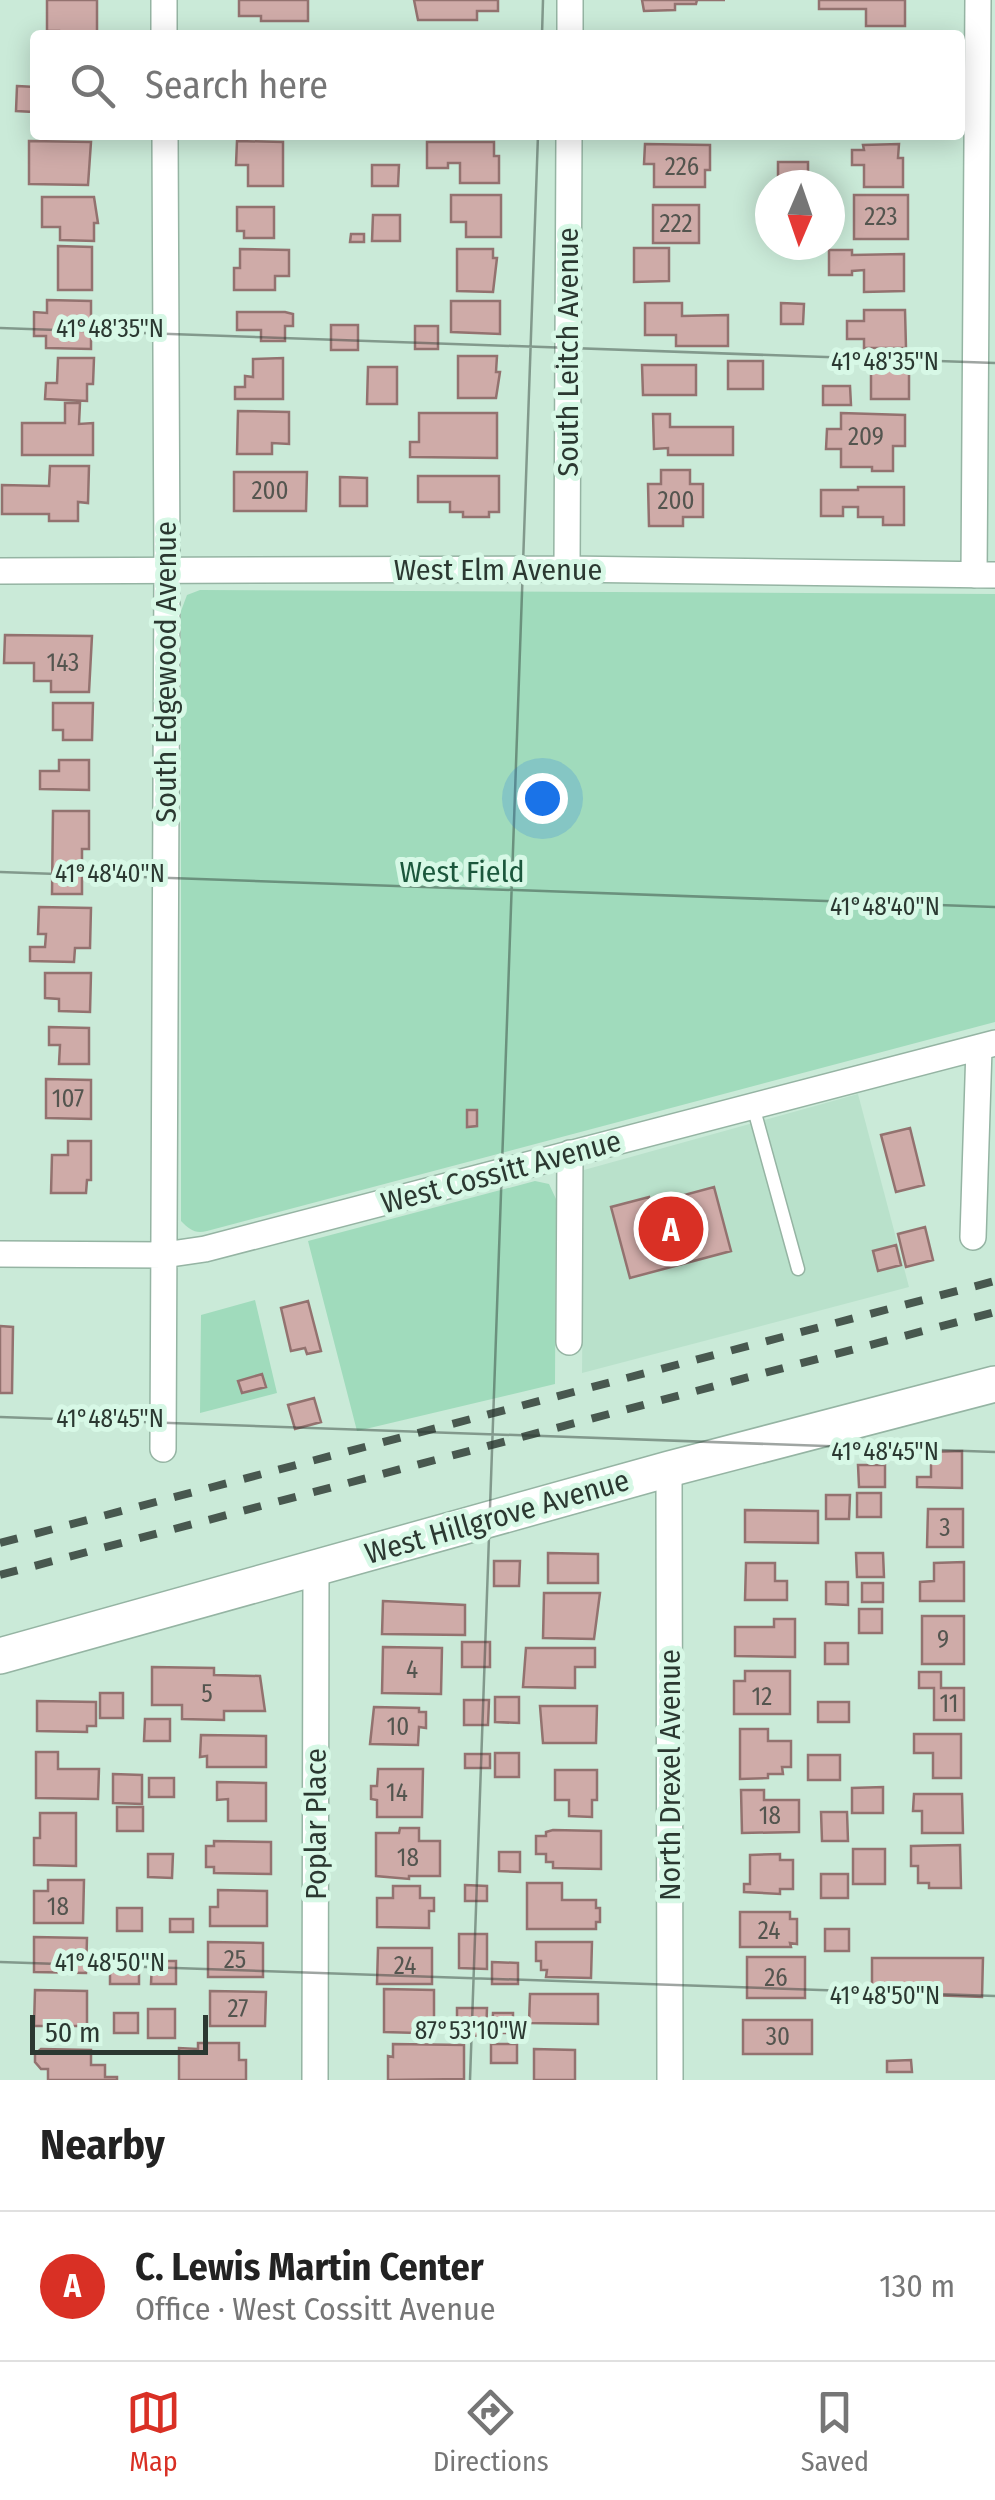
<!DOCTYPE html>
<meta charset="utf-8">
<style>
body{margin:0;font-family:"Fira Sans Condensed",sans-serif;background:#f2f2f2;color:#222}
.compass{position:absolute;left:755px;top:170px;width:90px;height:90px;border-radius:50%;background:#fff;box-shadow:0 5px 25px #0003;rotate:182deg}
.scale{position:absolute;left:30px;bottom:25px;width:178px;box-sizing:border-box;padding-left:10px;border:5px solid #2b3831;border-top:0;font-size:28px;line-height:35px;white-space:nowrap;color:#2b3831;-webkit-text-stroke:8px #d7f8e6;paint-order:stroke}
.you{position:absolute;left:542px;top:798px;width:35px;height:35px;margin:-25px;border:8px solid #fff;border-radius:50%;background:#1a73e8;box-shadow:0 0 0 15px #1a73e833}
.badge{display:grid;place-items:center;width:65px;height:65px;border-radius:50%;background:#d93025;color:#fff;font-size:32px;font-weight:700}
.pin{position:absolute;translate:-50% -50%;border:5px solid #fff;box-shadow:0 2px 10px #0006}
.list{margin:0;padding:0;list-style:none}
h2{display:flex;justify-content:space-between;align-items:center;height:130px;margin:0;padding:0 40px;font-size:42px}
h2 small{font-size:32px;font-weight:400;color:#767676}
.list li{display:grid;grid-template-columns:65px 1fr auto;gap:30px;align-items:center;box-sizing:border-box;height:150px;padding:0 40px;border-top:2px solid #e0e0e0}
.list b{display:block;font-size:38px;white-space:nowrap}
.list p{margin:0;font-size:32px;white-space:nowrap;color:#767676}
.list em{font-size:32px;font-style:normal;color:#767676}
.icon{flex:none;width:55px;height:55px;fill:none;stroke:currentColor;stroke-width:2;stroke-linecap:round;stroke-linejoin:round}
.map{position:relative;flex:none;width:995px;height:2080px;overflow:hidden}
.search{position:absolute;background:#fff;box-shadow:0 5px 25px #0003;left:30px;right:30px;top:30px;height:110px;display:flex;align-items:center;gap:25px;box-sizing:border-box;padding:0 35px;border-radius:10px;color:#767676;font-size:38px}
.sheet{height:280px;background:#fff}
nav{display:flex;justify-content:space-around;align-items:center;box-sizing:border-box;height:140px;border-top:2px solid #e0e0e0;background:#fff;font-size:28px;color:#767676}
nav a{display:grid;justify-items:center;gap:5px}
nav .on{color:#d93025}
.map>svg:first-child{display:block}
.built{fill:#b9e1cb}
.green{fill:#a0dbbc}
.building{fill:#cfaba8;stroke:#93726f;stroke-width:2.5}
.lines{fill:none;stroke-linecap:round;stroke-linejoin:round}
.lane-casing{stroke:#95b4a3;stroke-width:15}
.street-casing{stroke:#95b4a3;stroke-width:28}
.secondary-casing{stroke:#95b4a3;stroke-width:38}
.lane{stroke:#fff;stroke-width:12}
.street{stroke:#fff;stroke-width:25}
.secondary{stroke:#fff;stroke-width:35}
.rail{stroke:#48584f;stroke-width:8;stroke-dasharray:18 18;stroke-linecap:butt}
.ticks{fill:none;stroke:#2b3831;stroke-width:2.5;stroke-opacity:0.45}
.labels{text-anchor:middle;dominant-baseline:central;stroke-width:10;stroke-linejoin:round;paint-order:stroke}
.number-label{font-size:25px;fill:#54554f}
.street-label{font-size:30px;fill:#2b3831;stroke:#d7f8e6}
.park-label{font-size:30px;fill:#1b573c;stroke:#d7f8e6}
.ticks-label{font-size:25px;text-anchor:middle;fill:#2b3831;stroke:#d7f8e6;stroke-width:10;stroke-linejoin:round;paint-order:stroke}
</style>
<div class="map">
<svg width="995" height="2080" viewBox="0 0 995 2080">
<rect width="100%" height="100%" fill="#caead8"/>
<path class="built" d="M858 1094 909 1287 582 1373 584 1170Z"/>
<path class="green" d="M200 590 995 594V1022L207 1231C195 1234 190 1230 181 1221V611L187 595Z
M535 1181 549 1184 556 1199 555 1384 357 1431 308 1241Z
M255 1300 277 1393 200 1413 201 1315Z"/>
<path class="building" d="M47 0H97V31L59 35V31H47Z
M239 0H308V21H261V16H239Z
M414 0H498V11H477V20H418Z
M642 0H725H697L696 4H675V10L644 11Z
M819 0H905V26H866V9H819Z
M17 86 35 87V130L34 112 16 111Z
M29 141 91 142 88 185 29 184Z
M237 141 283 142V186H248V165H236Z
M427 142H494V156H499V183H460V163H448V168H427Z
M645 144 710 145V170H705V187H654V164H644Z
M899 144 898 158H903V187H864V165H852V150H864L863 145Z
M778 162H808V185H778Z
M372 165H399L398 186H372Z
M451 195H501V237H466V222H451Z
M854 195H908V239H854Z
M42 197H94L98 223H94V241L60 240V227H42Z
M653 205H699V243H653Z
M237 207H274V238H244V231H237Z
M373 215H400V241H372Z
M351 234H364V242H350Z
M58 246 92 247V290H58Z
M634 248H669V281L634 282Z
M240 249 289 250V276H275V290H234V268H240Z
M457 249H493V258H497L493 292 457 291Z
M829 250H852V255L904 254V291L864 292V270L852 271V275H829Z
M47 300 91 301V349L46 348V336H34V312L47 313Z
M451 301H500V334L451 332Z
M645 303H682V316L728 315V346H676V335H645Z
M781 303 804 304 803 324H781Z
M864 310H905L906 348H864V339H847V321H864Z
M237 312H285L293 314V326H285V341H261V330H237Z
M331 325H358V350H331Z
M415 326H438V349H415Z
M458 356H497L496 372H500L496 398H458Z
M58 358H94L93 384H87V401L45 399 46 383H57Z
M283 358V399H235V387H245V376L253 377V359Z
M871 358H909V399H871Z
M728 361H763V389H728Z
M642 365H696V395H643Z
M368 367H397V404H367Z
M823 386H850L851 405H823Z
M65 403H80L79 424 93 423V455H22V423H65Z
M238 411 289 412V444L272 443V454H237Z
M419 413H497V458L410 457V442H419Z
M841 413 905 415V446H893V471H872V467H841V449H826L827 429H841Z
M653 414H670V427H733V455H668V448L654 449Z
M50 466H89L88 503 78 502V521H49V514H2V485L49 486Z
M661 470H690V484H703V517H683V526H649L648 484H661Z
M234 472H307L306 511H234Z
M418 476H499V512H489V517H463V512H450V502H418Z
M340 477 367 478V506H340Z
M858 487H904V525H883V517H858V507H843V516H821V490H858Z
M5 635 92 636 89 692H51V681H34V663H4Z
M53 703H93L92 740H63V730H53Z
M59 760H89V790L40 789V771H59Z
M53 811H89V849H82V894H52Z
M39 907 91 908 90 948H75L74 962 30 961V947H45L46 934H38Z
M45 973H91L90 1012 59 1011V999L45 998Z
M49 1027 89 1028V1064H59L60 1045H49Z
M46 1079 91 1080V1119L46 1118Z
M467 1110H477V1126L467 1127Z
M910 1128 924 1185 896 1192 881 1135Z
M68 1141H91V1180H87L86 1193H51L52 1155H68Z
M714 1187 731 1251 630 1278 611 1207 649 1197 651 1204Z
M925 1227 933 1260 906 1267 898 1234Z
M896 1245 901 1265 878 1271 873 1251Z
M308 1301 321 1351 307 1354 305 1348 291 1351 281 1308Z
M0 1326 13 1327 12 1393H0Z
M262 1374 266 1387 242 1393 238 1381Z
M314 1398 321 1422 295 1429 288 1405Z
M962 1451V1488L917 1487V1477H931V1452Z
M858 1465H885V1487H859Z
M857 1493H881V1517H857Z
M826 1495H850L849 1519H826Z
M928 1509H963V1547H927Z
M745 1510 818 1511V1543L745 1542Z
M548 1553 598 1554V1583H548Z
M856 1553H883L884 1577H857Z
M494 1561H520L519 1586H494Z
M964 1562V1601H920V1582L934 1581V1563Z
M746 1563H775V1581H787V1600H745Z
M826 1582H848V1605L826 1604Z
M862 1583H883V1602H862Z
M544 1593H600L594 1639 543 1638Z
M383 1601 465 1605V1635L382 1634Z
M859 1609H882V1633H859Z
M922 1616H964V1664H922Z
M774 1619H795V1657L735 1656V1627H774Z
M462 1642H490V1667H462Z
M825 1643H848V1664H825Z
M383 1647 442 1648 441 1694 382 1693Z
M526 1648H595V1667H575V1688L523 1687Z
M152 1667 214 1668V1675L260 1676 265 1711H224V1720L182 1719V1705H152Z
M745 1671H790V1714H734V1681H745Z
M919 1672H941V1688H964V1720H934V1688H919Z
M100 1693H123V1718H100Z
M495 1697H519V1723L495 1722Z
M464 1700H489L488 1725H464Z
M37 1701 96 1702V1726H87V1732L37 1731Z
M818 1702H849V1722H818Z
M540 1706H597L596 1743H543Z
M374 1707 419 1708V1712H426V1728L419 1727 418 1745 370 1744Z
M145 1719H170V1741H144Z
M740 1729H768V1741H791V1767H782L783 1774H768V1778L740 1779Z
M914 1734H961V1778H933V1753H914Z
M201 1735 266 1736V1767H207V1756L200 1757Z
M36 1752H58V1769H99L98 1799 36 1798Z
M495 1753H519V1777H495Z
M465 1754H490V1768H465Z
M808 1755H840V1780H808Z
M378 1769H423L422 1817H377V1800L371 1799V1786H377Z
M555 1770H597V1800H592V1817L569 1816V1800H555Z
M113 1774 142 1775V1804L113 1803Z
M149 1778H174V1797H149Z
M217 1782 266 1783V1821H228V1799L217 1800Z
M883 1787V1813H852V1788Z
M741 1790H764V1800H799V1832L742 1833Z
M914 1794H962L963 1833H922V1811H913Z
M117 1807H143V1831H117Z
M821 1812H847L848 1841H822Z
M40 1813H76V1866L34 1865V1838H40Z
M400 1828H419V1841H440V1876H409V1879L376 1876V1833H399Z
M553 1830 601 1831V1869L553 1868V1862H546V1854H536V1836H546V1832Z
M214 1841 271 1842V1874L214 1873V1867H206V1846H214Z
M960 1845 961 1888H929V1883H918V1866H911V1846Z
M853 1849H885V1884H853Z
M499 1852H520V1872L499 1871Z
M148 1854H173L172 1878 148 1877Z
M780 1854V1860H793V1889H780V1894L744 1892V1884H750V1855Z
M821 1874H848V1898H821Z
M48 1880H84L83 1923H34V1891H48Z
M527 1883H562V1900H596V1908H600V1922H596V1929H527Z
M465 1885 487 1886V1901H465Z
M393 1886H420V1898H434V1911H429V1928L377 1927V1898H393Z
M218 1890 267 1891V1926H210V1907H218Z
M117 1908H142V1931H117Z
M740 1912H790V1919H797V1944L790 1943 791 1947H740Z
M170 1919H193V1932H170Z
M825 1929H849V1951H825Z
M459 1934H487V1969L459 1968Z
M34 1937 87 1938 86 1973 34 1972Z
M208 1942 263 1943V1977H208Z
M536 1942H592L591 1978 546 1977 547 1970H541V1961H536Z
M378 1948H432V1984H377Z
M747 1957H805V1998H747Z
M872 1958H983L982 1997 872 1993Z
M152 1961H176V1984H151Z
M110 1962H139V1984H110Z
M492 1962 518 1963V1984H492Z
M384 1989 434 1990V2026H418V2033L384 2032Z
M35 1990 87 1991V2026H34Z
M210 1991 266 1992 265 2026H210Z
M530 1994H598V2024L529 2023Z
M457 2008H487L486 2036 457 2035Z
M148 2009H175V2038H148Z
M114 2013H138V2033H114Z
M493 2013H513V2033H492Z
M743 2020H812V2054H743Z
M198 2043H239V2060H246V2080H179V2048L198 2049Z
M393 2044 464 2045V2079L388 2080V2056L393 2057Z
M491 2044H517V2063H491Z
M41 2049 91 2050V2065H105V2077H117V2080H48V2069H41L35 2062V2054Z
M534 2049 575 2050V2080H534Z
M911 2060 912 2072H887V2061Z"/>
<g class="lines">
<g class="lane-casing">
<path id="lane" d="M753 1106 798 1269"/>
</g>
<g class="street-casing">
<path id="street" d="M164 0V35
M570 35V0
M567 569 569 135
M0 571 567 569 995 575
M974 575 978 0
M973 1237 979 1048
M0 1254 164 1255 205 1249 995 1043
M569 1342 570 1153
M163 1449 167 572 165 135
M669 1469 670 2080
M315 2080 316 1568"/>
</g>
<g class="secondary-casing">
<path id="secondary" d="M0 1656 669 1469 995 1384"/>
</g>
<use href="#lane" class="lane"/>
<use href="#street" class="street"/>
<use href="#secondary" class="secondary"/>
<path class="rail" d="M0 1543 995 1281
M0 1575 995 1312"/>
</g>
<path class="ticks" d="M542 35 543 0M0 328 995 363M0 872 995 907M0 1417 995 1452M0 1962 995 1996M470 2080 538 135"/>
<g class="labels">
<g class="number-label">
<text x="682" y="167">226</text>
<text x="881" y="217">223</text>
<text x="676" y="224">222</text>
<text x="866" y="437">209</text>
<text x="270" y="491">200</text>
<text x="676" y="501">200</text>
<text x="63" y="663">143</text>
<text x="68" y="1099">107</text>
<text x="945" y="1528">3</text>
<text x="943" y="1640">9</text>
<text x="412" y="1670">4</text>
<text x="207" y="1694">5</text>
<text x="762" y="1697">12</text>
<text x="949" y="1704">11</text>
<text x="398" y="1727">10</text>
<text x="397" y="1793">14</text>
<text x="770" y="1816">18</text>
<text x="408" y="1858">18</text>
<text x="58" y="1907">18</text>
<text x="769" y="1931">24</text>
<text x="235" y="1960">25</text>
<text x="405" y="1966">24</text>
<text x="776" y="1978">26</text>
<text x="238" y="2009">27</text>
<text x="778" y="2037">30</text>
</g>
<g class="street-label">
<text transform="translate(568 352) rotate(-90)">South Leitch Avenue</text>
<text x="498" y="570">West Elm Avenue</text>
<text transform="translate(166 672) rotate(-90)">South Edgewood Avenue</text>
<text transform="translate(501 1172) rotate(-15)">West Cossitt Avenue</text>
<text transform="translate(497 1517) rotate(-16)">West Hillgrove Avenue</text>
<text transform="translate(670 1775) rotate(-90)">North Drexel Avenue</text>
<text transform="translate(316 1824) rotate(-90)">Poplar Place</text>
</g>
<g class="park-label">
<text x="462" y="872">West Field</text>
</g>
</g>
<g class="ticks-label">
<text x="110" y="337">41°48'35"N</text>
<text x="885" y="370">41°48'35"N</text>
<text x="110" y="882">41°48'40"N</text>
<text x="885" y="915">41°48'40"N</text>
<text x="110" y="1427">41°48'45"N</text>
<text x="885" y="1460">41°48'45"N</text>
<text x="110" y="1971">41°48'50"N</text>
<text x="885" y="2004">41°48'50"N</text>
<text x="471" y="2039">87°53'10"W</text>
</g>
</svg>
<svg class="compass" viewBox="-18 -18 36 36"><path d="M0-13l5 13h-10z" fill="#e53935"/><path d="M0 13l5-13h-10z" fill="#767676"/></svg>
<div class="scale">50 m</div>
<div class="you"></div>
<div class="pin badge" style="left:671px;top:1229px">A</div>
<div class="search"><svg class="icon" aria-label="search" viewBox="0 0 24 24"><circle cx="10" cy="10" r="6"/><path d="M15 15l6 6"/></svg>Search here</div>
</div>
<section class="sheet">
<h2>Nearby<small></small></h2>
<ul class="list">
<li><span class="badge">A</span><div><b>C. Lewis Martin Center</b><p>Office · West Cossitt Avenue</p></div><em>130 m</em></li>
</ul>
</section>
<nav>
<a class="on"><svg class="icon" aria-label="map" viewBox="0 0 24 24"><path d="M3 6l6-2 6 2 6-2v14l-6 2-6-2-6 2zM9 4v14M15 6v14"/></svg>Map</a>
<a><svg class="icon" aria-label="directions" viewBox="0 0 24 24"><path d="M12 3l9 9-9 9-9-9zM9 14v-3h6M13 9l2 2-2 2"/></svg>Directions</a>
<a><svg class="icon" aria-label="saved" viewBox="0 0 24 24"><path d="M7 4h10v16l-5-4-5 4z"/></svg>Saved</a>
</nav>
